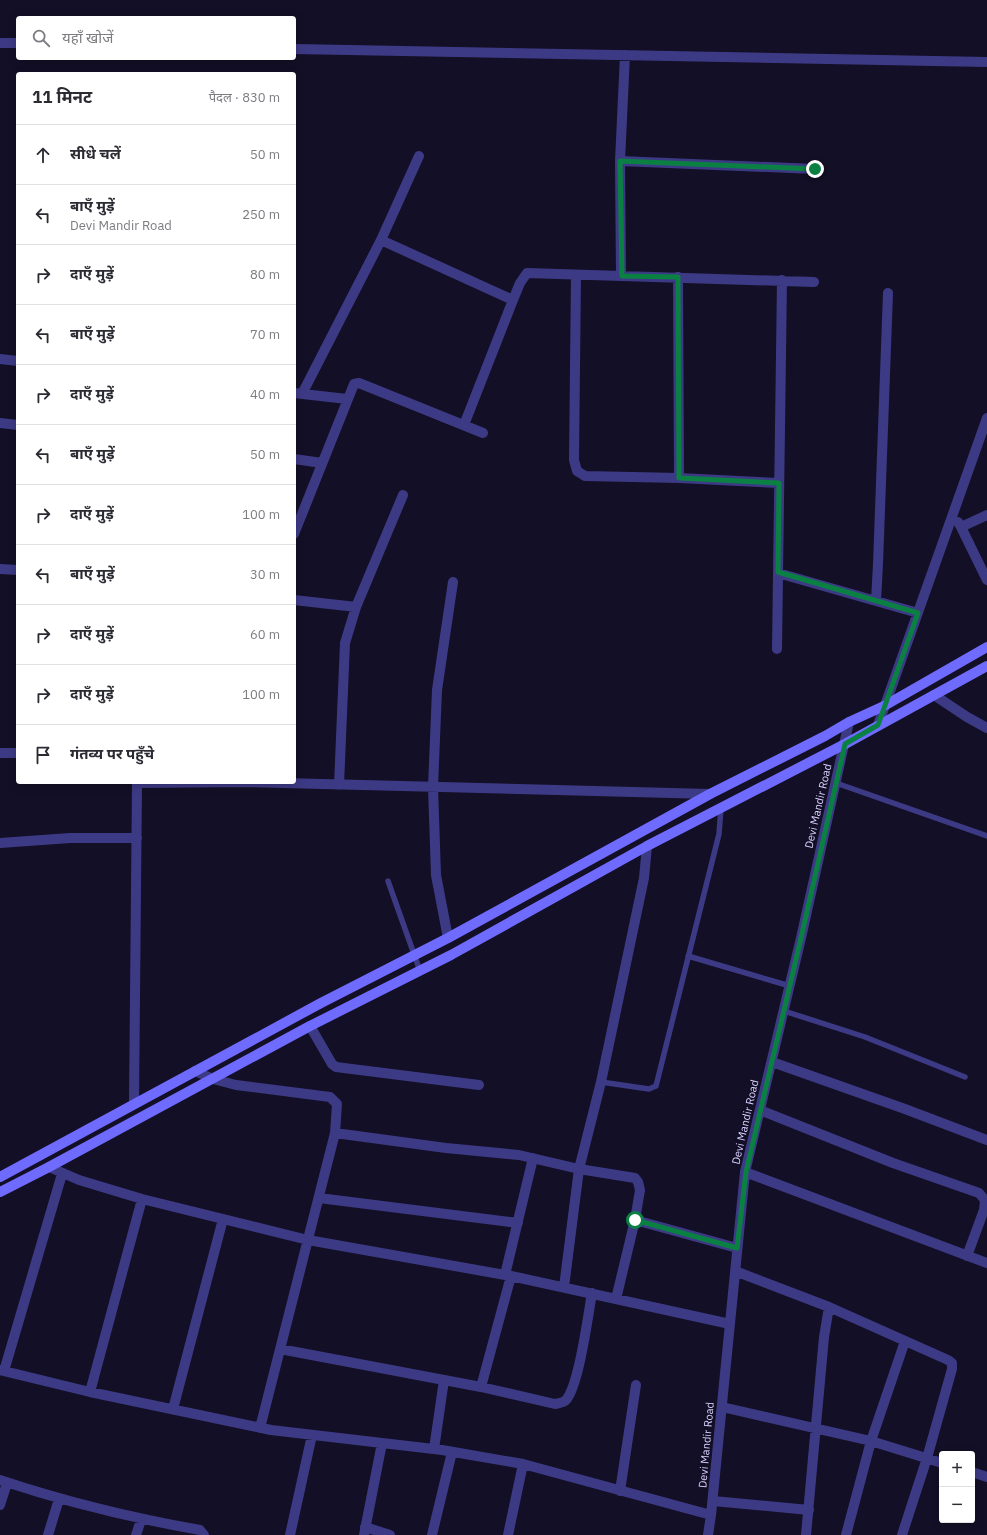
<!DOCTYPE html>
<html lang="hi">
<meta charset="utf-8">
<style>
body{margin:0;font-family:"IBM Plex Sans","Noto Sans Devanagari",sans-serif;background:#f2f2f3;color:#2b2b33}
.controls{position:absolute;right:12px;bottom:12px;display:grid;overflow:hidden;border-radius:4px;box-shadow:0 2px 10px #0003}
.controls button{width:36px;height:36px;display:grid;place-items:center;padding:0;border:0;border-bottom:1px solid #e1e1e2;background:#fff;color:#2b2b33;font:20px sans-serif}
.stop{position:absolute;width:12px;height:12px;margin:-9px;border:3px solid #0b8043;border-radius:50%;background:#fff}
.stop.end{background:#0b8043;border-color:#fff;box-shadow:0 1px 4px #0008}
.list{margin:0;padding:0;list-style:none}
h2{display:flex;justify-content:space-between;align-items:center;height:52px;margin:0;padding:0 16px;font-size:17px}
h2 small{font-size:13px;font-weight:400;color:#7c7c81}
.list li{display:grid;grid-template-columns:26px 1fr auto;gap:12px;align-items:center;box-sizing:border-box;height:60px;padding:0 16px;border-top:1px solid #e1e1e2}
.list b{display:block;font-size:15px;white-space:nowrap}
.list p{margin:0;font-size:13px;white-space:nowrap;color:#7c7c81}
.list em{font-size:13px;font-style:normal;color:#7c7c81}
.icon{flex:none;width:22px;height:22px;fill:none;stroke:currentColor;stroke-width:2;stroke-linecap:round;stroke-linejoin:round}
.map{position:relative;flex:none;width:987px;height:1535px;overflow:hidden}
.search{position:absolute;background:#fff;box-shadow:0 2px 10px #0003;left:16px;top:16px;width:280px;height:44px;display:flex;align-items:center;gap:10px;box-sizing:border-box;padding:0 14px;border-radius:4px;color:#7c7c81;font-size:15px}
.panel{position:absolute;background:#fff;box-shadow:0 2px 10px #0003;left:16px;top:72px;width:280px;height:712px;border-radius:4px}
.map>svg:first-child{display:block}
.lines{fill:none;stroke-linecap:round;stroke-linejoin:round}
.lane{stroke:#3d3a85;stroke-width:5.5}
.street{stroke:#3d3a85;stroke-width:10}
.secondary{stroke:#6f6bff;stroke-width:10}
.route{stroke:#0b8043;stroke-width:5}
.labels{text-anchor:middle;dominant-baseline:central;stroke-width:3;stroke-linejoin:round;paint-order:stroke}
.street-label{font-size:11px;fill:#d9d4ff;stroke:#130f26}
</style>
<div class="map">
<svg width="987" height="1535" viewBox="0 0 987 1535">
<rect width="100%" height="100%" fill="#130f26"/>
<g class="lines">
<path class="lane" d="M836 783 987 836
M388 881 420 971
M688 956 790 986
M784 1011 865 1037 965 1077
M601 1082 649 1089 656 1086 719 834 721 808"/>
<path class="street" d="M0 43H18
M294 49 987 62
M620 161 815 169
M381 240 513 300
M576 275 574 460 577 471 585 476 679 478 779 483
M621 276 620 161 625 55
M678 277 679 478
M0 359 18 361
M294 393 347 399
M302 394 381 240 419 156
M0 423 18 425
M464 425 513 300 520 283 527 273 814 282
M294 459 322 463
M958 522 961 527 987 515
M961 527 987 580
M294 534 354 384 359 383 483 433
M0 569 18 570
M778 573 918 613
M294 600 356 607
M876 601 878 564 888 293
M777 649 782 280
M934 695 967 717 987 728
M878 725 987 418
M0 753H18
M137 783 249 782 710 794
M339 785 345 643 356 607 403 495
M0 843 70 838H137
M448 938 436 875 433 787 437 690 453 582
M310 1026 332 1064 336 1067 479 1085
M772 1062 905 1109 987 1140
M195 1071 213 1079 236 1085 330 1097 337 1104 335 1133 260 1428
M134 1104 137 782
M760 1110 893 1163 979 1193 985 1200 984 1210 967 1256
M335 1133 446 1148 519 1155 579 1169 635 1178 638 1182 640 1190 635 1220 616 1299
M49 1167 79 1180 142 1199 308 1240 511 1276 730 1324
M745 1172 987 1263
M319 1198 518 1223
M635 1220 737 1248
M735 1271 829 1307 948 1360 952 1363V1369L927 1458 902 1535
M505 1275 533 1158
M564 1287 579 1169 601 1082 644 878 647 846
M280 1349 444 1380
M0 1370 90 1392 271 1430 442 1450 523 1464 711 1515
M4 1371 62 1174
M481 1387 555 1404C560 1403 563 1403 566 1400 579 1385 588 1316 592 1293
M90 1392 142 1199
M722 1407 871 1441 942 1463
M173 1409 223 1219
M434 1449 444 1380 481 1387 511 1276
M972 1472 987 1477
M0 1480C66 1502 132 1518 200 1530L204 1535
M620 1491 636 1385
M713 1501 809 1510
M0 1505 7 1483
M365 1527 390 1535
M48 1535 59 1499
M136 1535 141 1520
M290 1535 312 1435
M364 1535 382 1443
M432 1535 452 1452
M508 1535 523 1464
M708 1535 711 1515 745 1172 801 938 849 722
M806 1535 824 1337 829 1307
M846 1535 871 1441 905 1341"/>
<path class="secondary" d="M0 1177 321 1003 448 938 710 794 825 736 849 722 884 706 987 647
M0 1192 49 1167 310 1026 451 955 647 846 845 744 987 666"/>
</g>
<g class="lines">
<path class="route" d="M635 1220 737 1248 746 1172 801 938 845 744 878 725 918 613 778 572 779 483 679 478 678 277 622 276 620 161 815 169"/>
</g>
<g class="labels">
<g class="street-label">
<text transform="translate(818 806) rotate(-77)">Devi Mandir Road</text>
<text transform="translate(745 1122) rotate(-77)">Devi Mandir Road</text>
<text transform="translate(706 1445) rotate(-85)">Devi Mandir Road</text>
</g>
</g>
</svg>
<div class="controls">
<button>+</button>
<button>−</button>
</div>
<div class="stop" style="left:635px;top:1220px"></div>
<div class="stop end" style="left:815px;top:169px"></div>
<div class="search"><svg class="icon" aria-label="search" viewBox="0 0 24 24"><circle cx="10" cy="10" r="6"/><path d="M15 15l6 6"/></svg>यहाँ खोजें</div>
<section class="panel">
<h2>11 मिनट<small>पैदल · 830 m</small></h2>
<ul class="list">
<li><svg class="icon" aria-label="ahead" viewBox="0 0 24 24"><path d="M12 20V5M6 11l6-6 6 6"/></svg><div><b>सीधे चलें</b></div><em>50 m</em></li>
<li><svg class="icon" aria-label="left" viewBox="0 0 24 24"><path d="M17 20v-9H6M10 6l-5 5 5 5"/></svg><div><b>बाएँ मुड़ें</b><p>Devi Mandir Road</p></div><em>250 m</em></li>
<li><svg class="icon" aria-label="right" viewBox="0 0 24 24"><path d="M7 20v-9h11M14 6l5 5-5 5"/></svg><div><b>दाएँ मुड़ें</b></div><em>80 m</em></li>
<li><svg class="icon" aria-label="left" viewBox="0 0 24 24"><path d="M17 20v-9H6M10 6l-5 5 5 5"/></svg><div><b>बाएँ मुड़ें</b></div><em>70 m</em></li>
<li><svg class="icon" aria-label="right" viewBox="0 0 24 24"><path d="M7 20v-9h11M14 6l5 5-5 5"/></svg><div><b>दाएँ मुड़ें</b></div><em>40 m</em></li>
<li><svg class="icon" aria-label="left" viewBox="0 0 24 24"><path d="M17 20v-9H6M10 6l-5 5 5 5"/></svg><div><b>बाएँ मुड़ें</b></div><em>50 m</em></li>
<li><svg class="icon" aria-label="right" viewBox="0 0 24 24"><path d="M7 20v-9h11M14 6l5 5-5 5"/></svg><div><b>दाएँ मुड़ें</b></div><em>100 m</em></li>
<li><svg class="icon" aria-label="left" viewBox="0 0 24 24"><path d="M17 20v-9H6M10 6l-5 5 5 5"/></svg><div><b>बाएँ मुड़ें</b></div><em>30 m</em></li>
<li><svg class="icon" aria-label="right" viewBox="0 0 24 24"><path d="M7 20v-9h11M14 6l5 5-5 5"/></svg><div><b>दाएँ मुड़ें</b></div><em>60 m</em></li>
<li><svg class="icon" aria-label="right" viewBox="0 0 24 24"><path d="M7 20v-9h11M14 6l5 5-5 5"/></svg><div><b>दाएँ मुड़ें</b></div><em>100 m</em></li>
<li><svg class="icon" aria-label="arrive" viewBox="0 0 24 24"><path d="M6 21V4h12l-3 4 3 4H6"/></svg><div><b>गंतव्य पर पहुँचे</b></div></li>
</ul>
</section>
</div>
